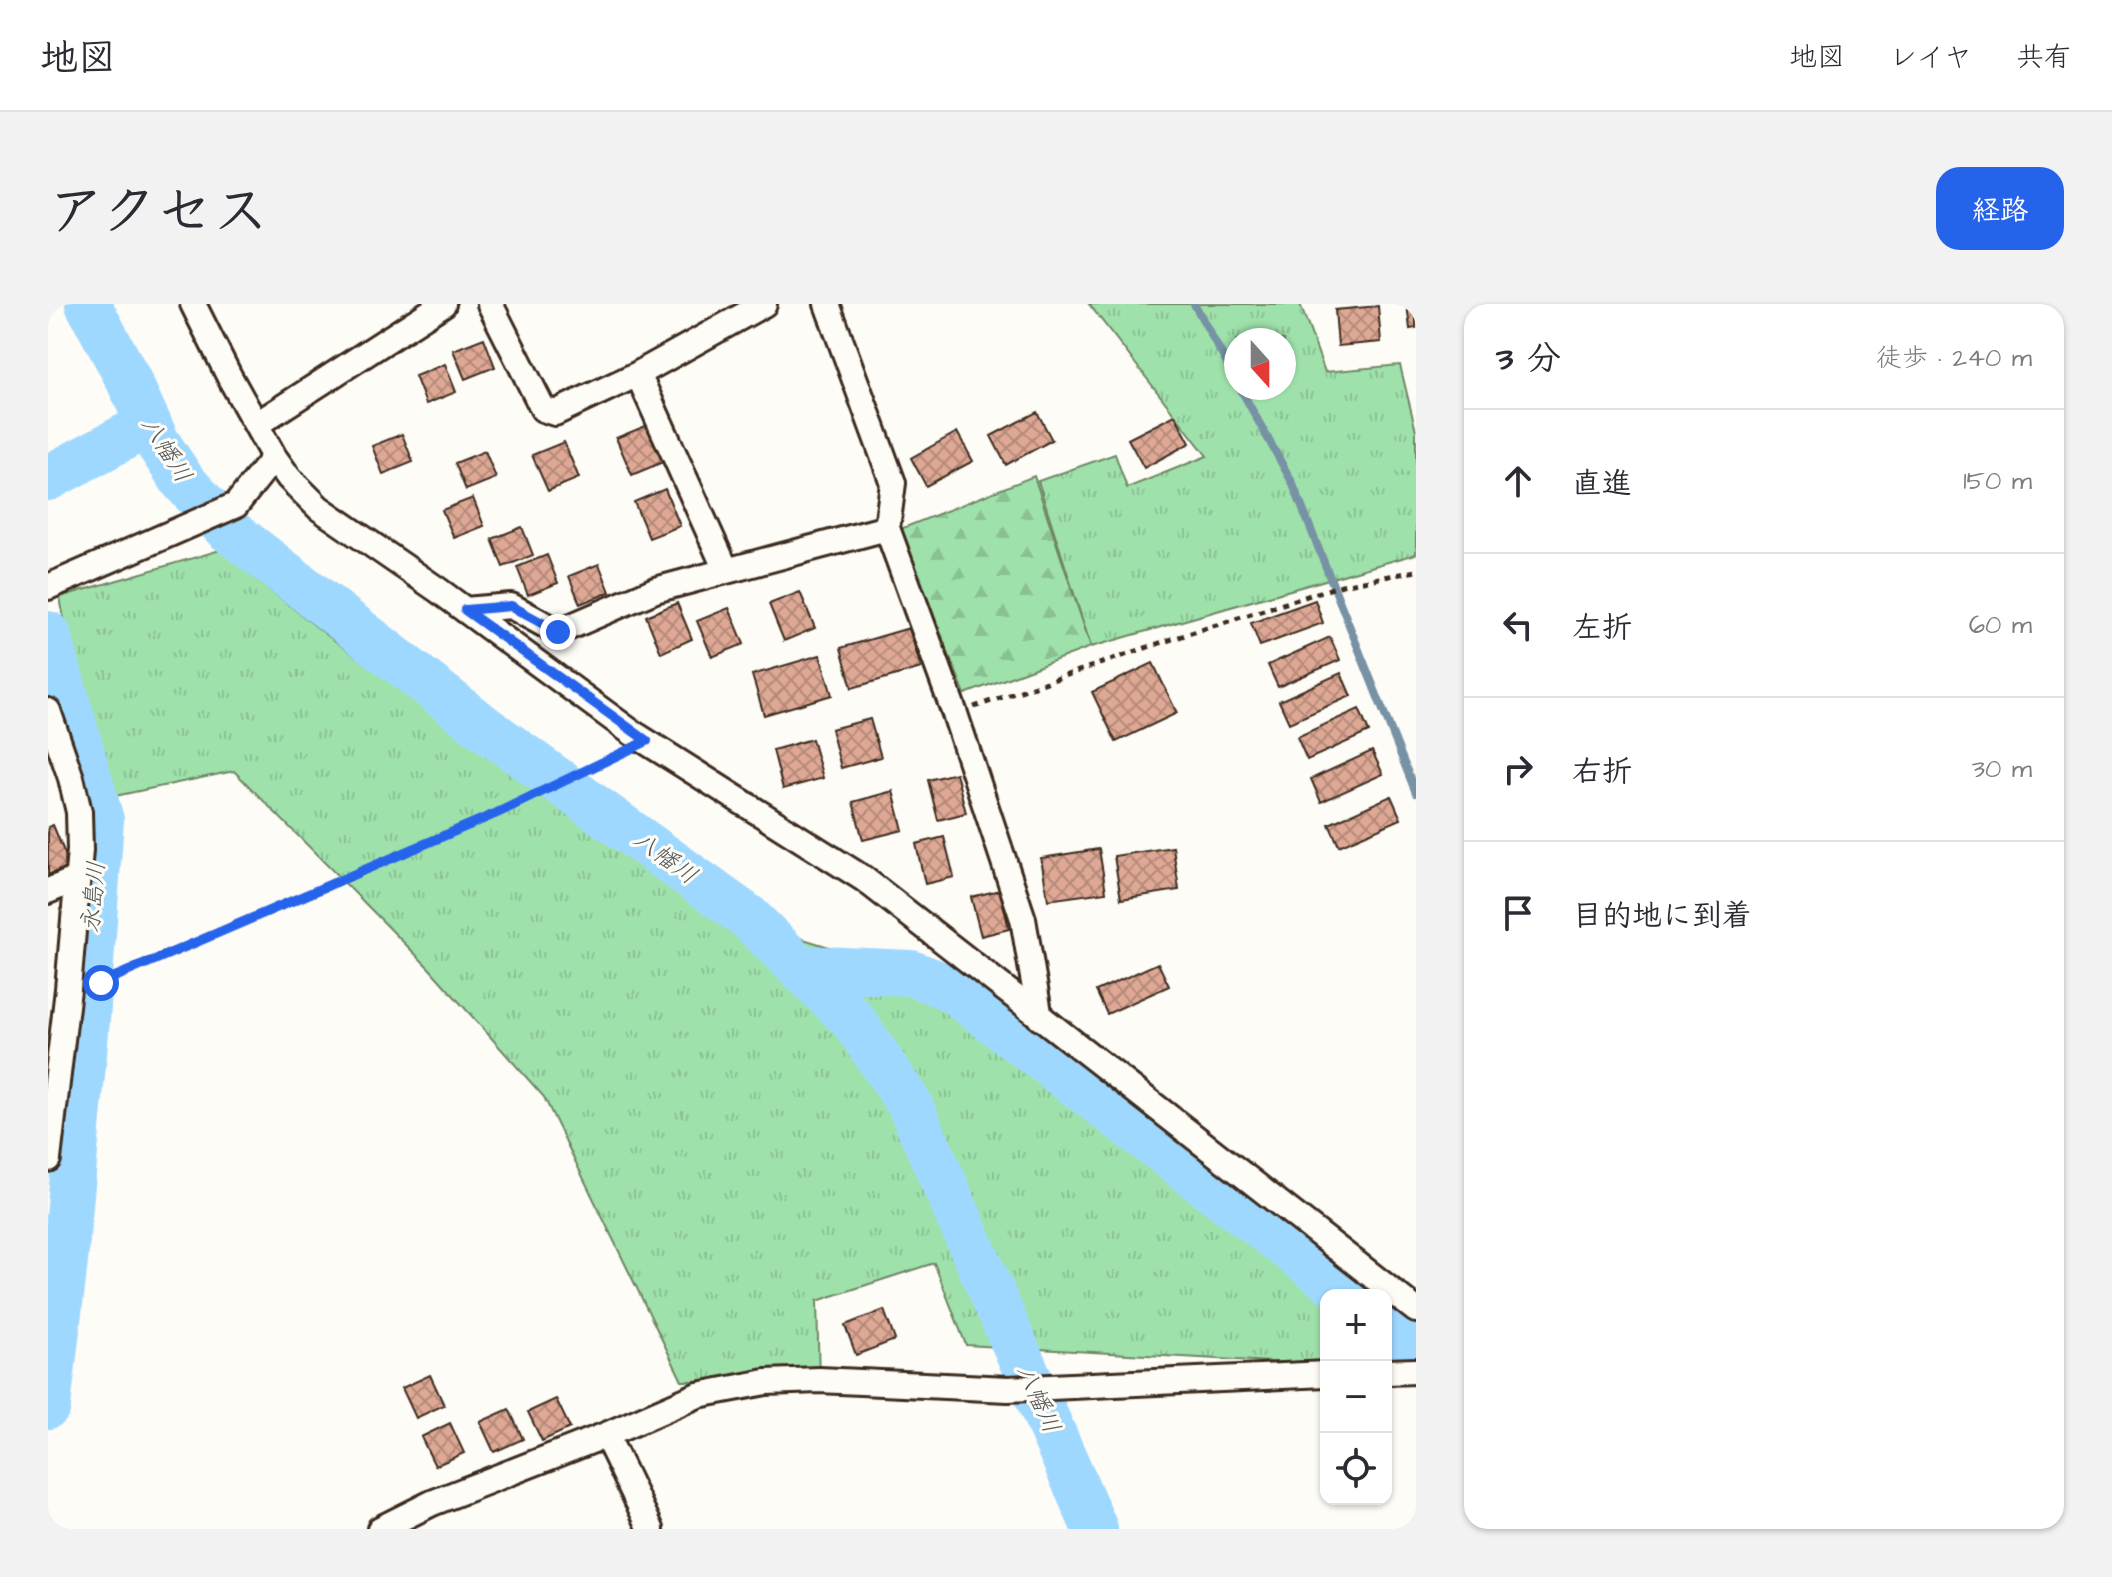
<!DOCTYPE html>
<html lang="ja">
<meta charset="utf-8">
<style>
body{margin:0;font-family:"Architects Daughter","Klee One",sans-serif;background:#f2f2f3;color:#2b2b33}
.controls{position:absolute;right:24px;bottom:24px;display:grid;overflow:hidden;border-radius:16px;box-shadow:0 2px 6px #0004}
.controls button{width:72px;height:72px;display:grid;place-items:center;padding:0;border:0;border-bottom:2px solid #e1e1e2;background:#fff;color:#2b2b33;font:40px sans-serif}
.compass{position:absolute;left:1176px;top:24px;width:72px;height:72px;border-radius:50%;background:#fff;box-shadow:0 2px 6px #0004;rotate:159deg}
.stop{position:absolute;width:24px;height:24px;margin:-18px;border:6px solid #2563eb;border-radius:50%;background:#fff}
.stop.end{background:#2563eb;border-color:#fff;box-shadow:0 2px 8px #0008}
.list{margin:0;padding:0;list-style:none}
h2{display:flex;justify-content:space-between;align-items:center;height:104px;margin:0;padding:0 32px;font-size:34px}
h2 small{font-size:26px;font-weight:400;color:#7c7c81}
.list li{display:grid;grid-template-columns:52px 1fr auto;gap:24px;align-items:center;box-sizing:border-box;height:144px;padding:0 32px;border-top:2px solid #e1e1e2}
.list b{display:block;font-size:30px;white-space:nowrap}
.list em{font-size:26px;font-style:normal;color:#7c7c81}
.icon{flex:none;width:44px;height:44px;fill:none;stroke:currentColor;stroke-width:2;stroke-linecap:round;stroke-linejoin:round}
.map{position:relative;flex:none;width:1368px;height:1225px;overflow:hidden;border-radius:24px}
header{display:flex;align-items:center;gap:48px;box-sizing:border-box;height:112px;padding:0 40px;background:#fff;border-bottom:2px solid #e1e1e2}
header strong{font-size:38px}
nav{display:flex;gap:44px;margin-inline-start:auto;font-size:28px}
.intro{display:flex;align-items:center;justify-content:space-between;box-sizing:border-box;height:192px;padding:0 48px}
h1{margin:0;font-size:56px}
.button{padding:20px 36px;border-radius:24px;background:#2563eb;color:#fff;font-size:28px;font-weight:700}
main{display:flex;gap:48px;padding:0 48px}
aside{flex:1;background:#fff;border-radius:24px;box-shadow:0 2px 6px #0004}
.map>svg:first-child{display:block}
.grass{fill:url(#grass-tufts);stroke:#6d8664;stroke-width:2;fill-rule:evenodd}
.forest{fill:url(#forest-firs);stroke:#6d8664;stroke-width:2}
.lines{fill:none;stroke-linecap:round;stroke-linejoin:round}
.stream{stroke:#7792a5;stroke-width:8}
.river{stroke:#9fd8ff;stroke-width:46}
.building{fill:url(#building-cross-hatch);stroke:#3b2a1e;stroke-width:2}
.minor-casing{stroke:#3b2a1e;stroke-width:30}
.path{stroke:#3b2a1e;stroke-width:5;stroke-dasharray:6 6;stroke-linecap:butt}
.minor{stroke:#fdfcf7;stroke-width:24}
.route{stroke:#2563eb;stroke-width:10}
.labels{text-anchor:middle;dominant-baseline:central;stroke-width:6;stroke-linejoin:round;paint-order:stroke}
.water-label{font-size:24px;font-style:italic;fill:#545656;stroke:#fdfcf7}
</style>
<header>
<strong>地図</strong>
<nav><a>地図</a><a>レイヤ</a><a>共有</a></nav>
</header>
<div class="intro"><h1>アクセス</h1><a class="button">経路</a></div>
<main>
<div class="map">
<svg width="1368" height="1225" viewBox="0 0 1368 1225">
<defs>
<pattern id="grass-tufts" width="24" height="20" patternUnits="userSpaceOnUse" patternTransform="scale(2)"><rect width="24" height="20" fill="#9fe1ab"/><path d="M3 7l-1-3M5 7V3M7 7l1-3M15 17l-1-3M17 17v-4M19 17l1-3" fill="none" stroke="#8ac193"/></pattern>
<pattern id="forest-firs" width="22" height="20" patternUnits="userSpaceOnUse" patternTransform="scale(2)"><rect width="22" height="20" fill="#9fe1ab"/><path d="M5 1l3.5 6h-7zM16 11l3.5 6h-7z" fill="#8ac193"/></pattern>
<pattern id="building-cross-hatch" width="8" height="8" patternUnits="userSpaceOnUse" patternTransform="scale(2)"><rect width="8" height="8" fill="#dea895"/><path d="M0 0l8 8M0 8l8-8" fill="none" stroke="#b58979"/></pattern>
</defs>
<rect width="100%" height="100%" fill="#fdfcf7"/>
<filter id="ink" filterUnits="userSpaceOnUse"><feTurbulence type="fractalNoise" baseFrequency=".0125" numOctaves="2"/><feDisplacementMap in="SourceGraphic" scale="16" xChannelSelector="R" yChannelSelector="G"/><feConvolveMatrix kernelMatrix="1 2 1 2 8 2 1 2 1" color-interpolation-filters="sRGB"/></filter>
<g filter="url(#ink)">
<path class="grass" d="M1041 0H1252L1277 68 1352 61 1368 127V250L1043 343 990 177 1067 150 1079 184 1159 152ZM1188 36H1236V84H1188Z
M172 246 279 331 650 603 801 649 887 685 1282 991H1278V1061L918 1041 886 959 769 997 771 1076 634 1077 496 793 381 664 186 467 48 496 12 293Z"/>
<path class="forest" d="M986 172 1043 343 917 390 850 226Z"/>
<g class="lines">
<path class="stream" d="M1146 0 1188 76
M1192 84 1244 178 1368 489"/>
<path class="river" d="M40 0 80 75 109 138 135 177 178 224 438 425 700 613 805 716 862 801 1047 1225
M0 174 101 120
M0 330 53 516 39 716 17 957 0 1102
M752 664 863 669 902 684 1302 991
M1338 1019 1368 1042"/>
</g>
<path class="building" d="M1359 0H1368V24L1362 25Z
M1330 2 1333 38 1290 42 1287 6Z
M436 34 447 63 417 75 405 46Z
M397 60 408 88 378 100 367 72Z
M989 108 1004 136 958 161 943 132Z
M1127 111 1142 139 1096 164 1080 135Z
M600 121 615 158 584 171 568 134Z
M909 128 925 157 878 182 863 154Z
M354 130 365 158 335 170 324 142Z
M516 138 531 174 500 187 484 151Z
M437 147 448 174 418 186 407 159Z
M617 185 632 222 601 234 586 198Z
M425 194 436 222 406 234 394 206Z
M474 223 485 251 455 263 444 235Z
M499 251 510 279 480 291 469 263Z
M551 260 562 288 532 300 521 272Z
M752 288 767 324 736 337 721 300Z
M1267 296 1275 319 1212 342 1203 319Z
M629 299 644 335 613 349 598 312Z
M681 304 696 340 664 353 649 317Z
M861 324 873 364 804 384 793 344Z
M1282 333 1292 356 1230 383 1220 361Z
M772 351 784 391 716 411 704 371Z
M1105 359 1129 409 1068 438 1044 388Z
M1293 369 1303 392 1241 419 1231 397Z
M1311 405 1321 428 1259 456 1249 433Z
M822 415 833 453 793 464 783 425Z
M764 435 775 474 735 485 725 446Z
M1324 447 1335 470 1273 498 1263 475Z
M908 469 918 509 890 516 880 476Z
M845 487 855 526 815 536 805 498Z
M1343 492 1353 515 1291 542 1281 520Z
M5 521 22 562 0 571V523Z
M896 533 906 573 877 580 868 540Z
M1125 543 1131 586 1073 595 1066 552Z
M1051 545 1058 588 1000 596 993 554Z
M952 586 961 625 933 632 923 593Z
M1110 659 1121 682 1059 710 1048 687Z
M836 1006 847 1036 808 1051 797 1021Z
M382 1071 396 1101 368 1114 354 1084Z
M508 1095 522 1124 494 1137 480 1108Z
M461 1105 475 1135 446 1148 432 1118Z
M402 1119 416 1149 387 1162 373 1133Z"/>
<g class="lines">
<g class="minor-casing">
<path id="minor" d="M145 0 181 72 226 153 241 174 271 204 390 286 583 428 816 575 1368 1006
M442 0 495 105 507 109 590 70
M779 0 845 179 839 224 907 410 975 615 992 714
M209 120 395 0
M678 266 590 70 716 0
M0 283 188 201 226 153
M417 306 463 302 510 328 607 286 839 224
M0 407 23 474 31 508 32 546 20 685 0 855
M0 587 29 575
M1338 1068 1368 1067
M558 1131 650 1091 718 1078 771 1076 960 1085 1278 1070
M332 1225 384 1199 558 1131 603 1225"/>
</g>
<path class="path" d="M926 403 1115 338 1294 281 1368 267
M43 681 295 577 449 509 572 450"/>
<use href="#minor" class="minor"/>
</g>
</g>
<g class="lines" filter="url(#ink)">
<path class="route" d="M53 679 449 509 599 437 417 306 463 302 510 328"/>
</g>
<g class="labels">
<g class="water-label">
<text transform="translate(118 146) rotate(58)">八幡川</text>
<text transform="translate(617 554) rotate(36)">八幡川</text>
<text transform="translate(46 593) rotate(-85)">永島川</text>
<text transform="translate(990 1095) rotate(66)">八幡川</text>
</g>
</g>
</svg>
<div class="controls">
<button>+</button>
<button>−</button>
<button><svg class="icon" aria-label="locate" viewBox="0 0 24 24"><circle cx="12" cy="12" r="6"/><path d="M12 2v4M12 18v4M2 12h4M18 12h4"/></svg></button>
</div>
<svg class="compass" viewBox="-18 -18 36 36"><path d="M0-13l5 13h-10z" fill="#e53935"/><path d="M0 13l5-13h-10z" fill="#7c7c81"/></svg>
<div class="stop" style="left:53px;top:679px"></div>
<div class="stop end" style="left:510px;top:328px"></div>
</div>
<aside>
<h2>3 分<small>徒歩 · 240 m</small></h2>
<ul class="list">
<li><svg class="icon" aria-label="ahead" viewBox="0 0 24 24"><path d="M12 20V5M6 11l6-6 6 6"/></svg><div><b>直進</b></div><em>150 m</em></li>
<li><svg class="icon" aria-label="left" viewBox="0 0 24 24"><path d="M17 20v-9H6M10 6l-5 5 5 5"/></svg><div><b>左折</b></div><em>60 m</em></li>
<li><svg class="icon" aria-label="right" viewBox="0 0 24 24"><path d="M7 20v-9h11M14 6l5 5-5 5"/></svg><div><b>右折</b></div><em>30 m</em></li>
<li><svg class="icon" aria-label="arrive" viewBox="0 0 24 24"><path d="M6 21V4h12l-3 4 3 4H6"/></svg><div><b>目的地に到着</b></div></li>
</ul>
</aside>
</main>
